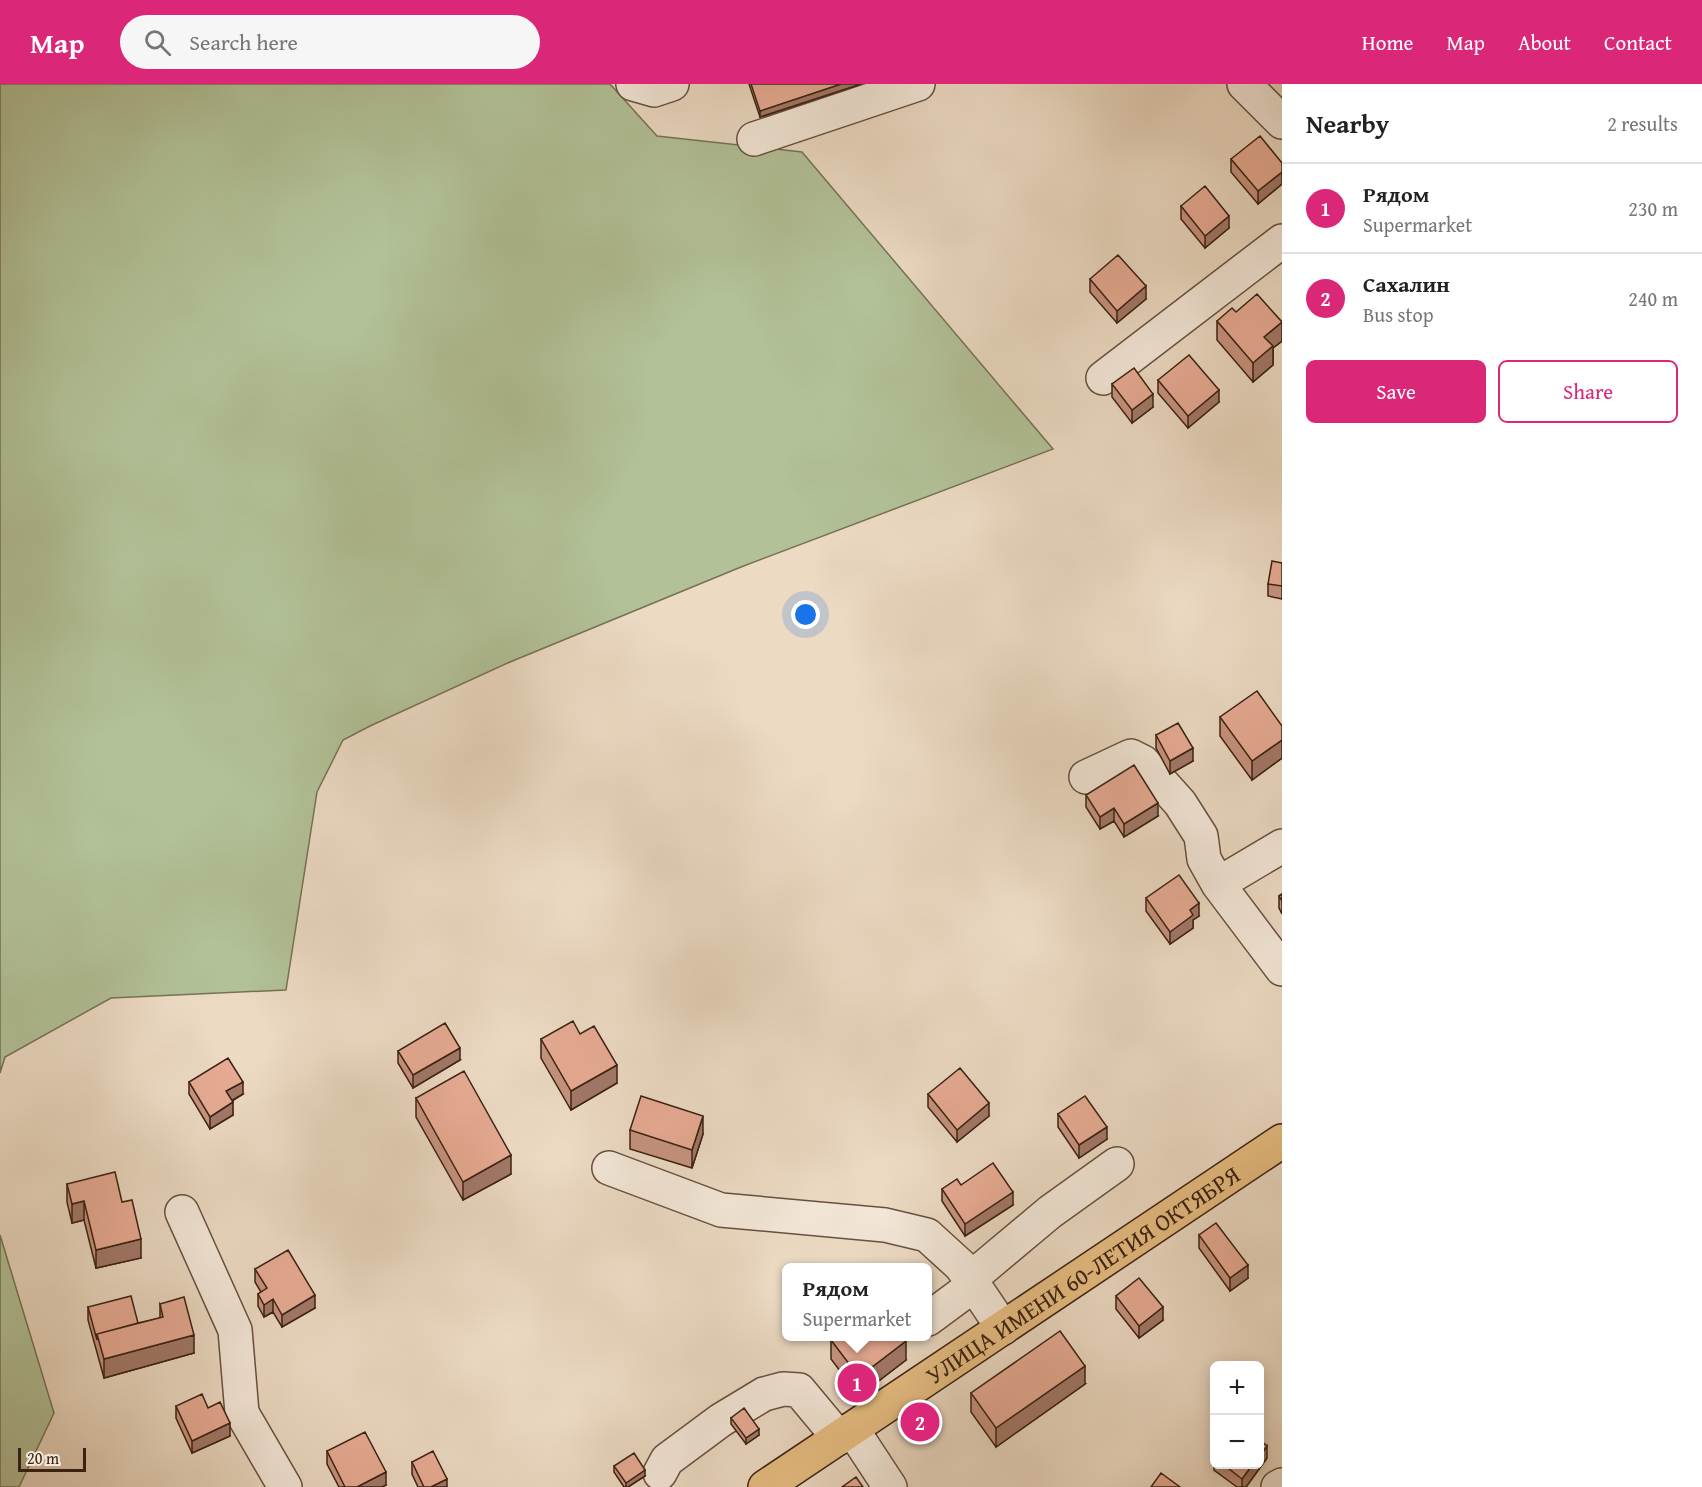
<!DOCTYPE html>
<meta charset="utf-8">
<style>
body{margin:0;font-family:"Gentium Book Plus",serif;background:#f6f6f6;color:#222}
.controls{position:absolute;right:18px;bottom:18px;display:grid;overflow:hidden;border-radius:9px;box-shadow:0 3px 15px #0003}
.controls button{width:54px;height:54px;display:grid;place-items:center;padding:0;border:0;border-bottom:2px solid #e0e0e0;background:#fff;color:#222;font:30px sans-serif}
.scale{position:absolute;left:18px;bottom:15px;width:68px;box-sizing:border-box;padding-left:6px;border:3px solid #3b2213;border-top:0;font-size:16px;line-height:21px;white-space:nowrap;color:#3b2213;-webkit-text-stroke:4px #f3e7d8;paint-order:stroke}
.you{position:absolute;left:806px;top:531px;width:21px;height:21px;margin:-15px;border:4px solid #fff;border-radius:50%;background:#1a73e8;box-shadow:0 0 0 9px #1a73e833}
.badge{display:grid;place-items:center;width:39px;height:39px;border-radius:50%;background:#db2777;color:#fff;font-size:20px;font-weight:700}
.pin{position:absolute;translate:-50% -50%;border:3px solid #fff;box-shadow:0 2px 6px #0006}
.popup{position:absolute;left:782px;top:1179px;width:150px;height:78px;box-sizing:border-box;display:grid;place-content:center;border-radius:9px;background:#fff;filter:drop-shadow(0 2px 4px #0005);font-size:20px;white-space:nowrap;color:#767676}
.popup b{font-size:22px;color:#222}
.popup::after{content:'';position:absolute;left:50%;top:100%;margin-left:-12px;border:12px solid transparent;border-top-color:#fff}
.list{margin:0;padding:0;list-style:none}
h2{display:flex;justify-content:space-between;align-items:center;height:78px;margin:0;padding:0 24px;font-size:26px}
h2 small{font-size:20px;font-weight:400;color:#767676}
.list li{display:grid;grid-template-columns:39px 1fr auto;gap:18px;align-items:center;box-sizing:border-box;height:90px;padding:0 24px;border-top:2px solid #e0e0e0}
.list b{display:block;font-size:22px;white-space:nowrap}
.list p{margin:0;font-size:20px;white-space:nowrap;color:#767676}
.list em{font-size:20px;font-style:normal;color:#767676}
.actions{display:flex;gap:12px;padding:18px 24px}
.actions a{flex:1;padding:14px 0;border:2px solid #db2777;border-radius:9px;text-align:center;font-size:21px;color:#db2777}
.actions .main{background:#db2777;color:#fff}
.icon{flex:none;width:33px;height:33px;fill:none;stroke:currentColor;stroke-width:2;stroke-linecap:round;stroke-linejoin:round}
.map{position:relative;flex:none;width:1282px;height:1403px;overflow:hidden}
header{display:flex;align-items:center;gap:36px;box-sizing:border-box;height:84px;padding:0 30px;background:#db2777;color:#fff}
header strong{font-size:28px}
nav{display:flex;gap:33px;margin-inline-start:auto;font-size:21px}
.search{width:420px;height:54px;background:#f6f6f6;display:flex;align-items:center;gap:15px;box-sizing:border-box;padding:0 21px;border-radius:33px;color:#767676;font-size:22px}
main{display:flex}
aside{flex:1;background:#fff}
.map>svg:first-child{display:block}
.green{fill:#b2c198;stroke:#767256;stroke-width:1.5}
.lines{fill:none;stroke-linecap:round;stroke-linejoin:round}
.minor-casing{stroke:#67503f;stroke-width:36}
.major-casing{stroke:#3b2213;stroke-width:36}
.minor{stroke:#f3e7d8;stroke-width:33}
.major{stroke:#e6bd82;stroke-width:33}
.wall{fill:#c7937f;stroke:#3b2213;stroke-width:1.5}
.shaded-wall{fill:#a27868;stroke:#3b2213;stroke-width:1.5}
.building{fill:#e7ab94;stroke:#3b2213;stroke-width:1.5}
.labels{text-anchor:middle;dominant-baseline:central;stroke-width:4.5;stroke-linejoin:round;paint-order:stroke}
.street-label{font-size:24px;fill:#3b2213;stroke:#f3e7d8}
</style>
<header>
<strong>Map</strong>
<div class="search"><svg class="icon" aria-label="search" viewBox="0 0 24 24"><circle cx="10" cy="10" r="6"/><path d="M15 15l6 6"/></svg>Search here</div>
<nav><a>Home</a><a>Map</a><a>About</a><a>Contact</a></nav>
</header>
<main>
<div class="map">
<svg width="1282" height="1403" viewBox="0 0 1282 1403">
<rect width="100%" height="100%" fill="#ecdac3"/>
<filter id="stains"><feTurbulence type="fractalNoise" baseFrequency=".00333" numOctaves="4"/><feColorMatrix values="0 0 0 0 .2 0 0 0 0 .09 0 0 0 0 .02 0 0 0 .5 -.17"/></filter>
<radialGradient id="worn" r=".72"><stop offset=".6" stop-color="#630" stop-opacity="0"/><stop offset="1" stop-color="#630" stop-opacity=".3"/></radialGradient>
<path class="green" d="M0 0H610L657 52 802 68 1053 365 741 483 510 578 370 642 343 656 317 708 286 906 111 914 5 973 0 989Z
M0 1151 54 1329 19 1403H0Z"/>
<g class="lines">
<g class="minor-casing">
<path id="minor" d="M633 0 654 6 672 0
M1244 0 1282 38
M754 55 918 0
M1103 294 1282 157
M1086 693 1131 672 1143 678 1180 719 1201 752 1204 775 1218 800
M1282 762 1218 800 1282 885
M609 1084 721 1126 885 1141 927 1151 961 1182 1003 1244
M182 1128 235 1246 242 1329 285 1403
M970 1195 1050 1128 1117 1080
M928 1235 974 1201
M852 1345 890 1403
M660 1389 667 1376 721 1336 764 1310 783 1305 799 1306 839 1354
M1278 1403 1282 1401"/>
</g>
<g class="major-casing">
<g id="major">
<path id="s1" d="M765 1403 1282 1057"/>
</g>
</g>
<use href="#minor" class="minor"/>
<use href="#major" class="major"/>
</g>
<path class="wall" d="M749 0H861L760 33Z
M1231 75 1282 79V100L1258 120 1231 88Z
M1181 122 1229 144 1205 164 1181 135Z
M1090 195 1146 215 1117 239 1090 208Z
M1236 228 1282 257 1273 264V281L1253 298 1217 256V237Z
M1158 296 1219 318 1188 344 1158 309Z
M1112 300 1153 323 1132 339 1112 313Z
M1282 479V515L1268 512V500Z
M1220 633 1282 642V674L1252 696 1220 652Z
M1156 651 1193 677 1170 690 1156 664Z
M1086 711 1158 732 1124 753 1114 737 1100 745 1086 723Z
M1282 810V830L1279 824V812Z
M1146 814 1199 832 1193 836V844L1170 860 1146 827Z
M580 950 617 999 571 1026 541 974V955Z
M398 967 460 976 413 1004 398 979Z
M189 998 243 1010 232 1017 233 1031 210 1045 189 1010Z
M928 1010 989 1032 957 1058 928 1023Z
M416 1014 511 1090 463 1116 416 1033Z
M1058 1030 1107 1055 1079 1074 1058 1043Z
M630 1046 703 1050 692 1084 630 1065Z
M67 1100 122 1118 141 1174 96 1184 84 1136 72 1139 67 1118Z
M961 1101 1013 1121 965 1152 942 1117V1105Z
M1199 1151 1248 1194 1230 1207 1199 1164Z
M255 1185 315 1224 282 1243 273 1228 264 1233 258 1222V1210L261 1208 255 1198Z
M1116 1212 1163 1236 1139 1254 1116 1225Z
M160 1220 194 1269 104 1294 88 1236V1223L138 1239 160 1234Z
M831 1256 906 1276 859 1312 831 1275Z
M1085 1300 996 1363 971 1328V1309Z
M176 1322 208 1324 230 1352 192 1369 176 1334Z
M731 1334 759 1351 746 1360 731 1340Z
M327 1367 386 1401 382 1403H339L327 1380Z
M1215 1372V1380H1260L1267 1374 1246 1403H1237L1214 1386V1373Z
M412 1378 447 1403H418L412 1390Z
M614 1382 645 1392 628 1403H624L614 1388Z"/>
<path class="shaded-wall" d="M841 0H861L760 33V27Z
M1282 88V100L1258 120V107Z
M1229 132V144L1205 164V152Z
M1146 202V215L1117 239V227Z
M1282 238V257L1273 264V281L1253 298V279L1264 253Z
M1219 306V318L1188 344V332Z
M1153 310V323L1132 339V326Z
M1282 656V674L1252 696V677Z
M1193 664V677L1170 690V677Z
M1158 719V732L1124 753V740Z
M1114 724V737L1100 745V733Z
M1199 819V832L1193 836V844L1170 860V848L1190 826Z
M460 964V976L413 1004V991Z
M617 981V999L571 1026V1007Z
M243 998V1010L226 1020V1007Z
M233 1018V1031L210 1045V1033Z
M989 1019V1032L957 1058V1046Z
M703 1032V1050L692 1084V1066Z
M1107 1043V1055L1079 1074V1061Z
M511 1071V1090L463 1116V1098Z
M1013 1108V1121L965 1152V1140Z
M84 1117V1136L72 1139V1120Z
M141 1155V1174L96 1184V1166Z
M1248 1181V1194L1230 1207V1194Z
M315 1211V1224L282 1243V1231Z
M273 1215V1228L264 1233V1221Z
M1163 1223V1236L1139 1254V1242Z
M194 1251V1269L104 1294V1275Z
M906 1257V1276L859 1312V1293Z
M1085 1282V1300L996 1363V1344Z
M230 1339V1352L192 1369V1357Z
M759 1345V1351L746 1360V1354Z
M1267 1362V1374L1246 1403H1242V1395L1253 1380H1260V1372Z
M645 1386V1392L628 1403H626V1399Z
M386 1388V1401L382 1403H357Z
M447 1395V1403H431Z"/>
<path class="building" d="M751 0H841L760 27Z
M1260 52 1282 79V88L1258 107 1231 75Z
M1205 102 1229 132 1205 152 1181 122Z
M1118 171 1146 202 1117 227 1090 195Z
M1257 210 1282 238 1264 253 1273 262 1253 279 1217 237 1232 224 1236 228Z
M1189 271 1219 306 1188 332 1158 296Z
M1134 284 1153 310 1132 326 1112 300Z
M1272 477 1282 479V502L1268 500Z
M1257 607 1282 642V656L1252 677 1220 633Z
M1178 639 1193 664 1170 677 1156 651Z
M1134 681 1158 719 1124 740 1114 724 1100 733 1086 711Z
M1179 791 1199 819 1190 826 1193 831 1170 848 1146 814Z
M1282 810V817L1279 812Z
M573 937 580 950 594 942 617 981 571 1007 541 955Z
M445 939 460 964 413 991 398 967Z
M228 974 243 998 226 1007 233 1018 210 1033 189 998Z
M960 984 989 1019 957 1046 928 1010Z
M464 987 511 1071 463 1098 416 1014Z
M641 1012 703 1032 692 1066 630 1046Z
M1085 1012 1107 1043 1079 1061 1058 1030Z
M993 1079 1013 1108 965 1140 942 1105 957 1095 961 1101Z
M115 1088 122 1118 132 1116 141 1155 96 1166 84 1117 72 1120 67 1100Z
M1216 1139 1248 1181 1230 1194 1199 1151Z
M288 1166 315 1211 282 1231 273 1215 264 1221 258 1210 267 1204 255 1185Z
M1139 1194 1163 1223 1139 1242 1116 1212Z
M131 1212 138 1239 97 1250V1256L88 1223Z
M184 1213 194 1251 104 1275 97 1250 163 1233 160 1220Z
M1060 1247 1085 1282 996 1344 971 1309Z
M835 1252H902L906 1257 859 1293 831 1256Z
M202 1310 208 1324 220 1318 230 1339 192 1357 176 1322Z
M744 1324 759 1345 746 1354 731 1334Z
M365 1348 386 1388 357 1403H345L327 1367Z
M1260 1356 1267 1362 1260 1372Z
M433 1367 447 1395 431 1403H424L412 1378Z
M634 1369 645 1386 626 1399 614 1382Z
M1223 1380H1253L1242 1395Z
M1161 1389 1180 1403H1151Z
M856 1393 863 1403H842Z"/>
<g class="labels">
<g class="street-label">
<text stroke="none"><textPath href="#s1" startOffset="382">УЛИЦА ИМЕНИ 60-ЛЕТИЯ ОКТЯБРЯ</textPath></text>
</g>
</g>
<rect width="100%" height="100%" filter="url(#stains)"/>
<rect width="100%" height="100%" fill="url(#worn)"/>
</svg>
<div class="controls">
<button>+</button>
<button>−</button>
</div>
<div class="scale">20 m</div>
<div class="you"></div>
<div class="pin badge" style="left:857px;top:1299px">1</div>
<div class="popup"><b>Рядом</b>Supermarket</div>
<div class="pin badge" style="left:920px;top:1338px">2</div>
</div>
<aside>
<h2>Nearby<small>2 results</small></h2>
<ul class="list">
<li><span class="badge">1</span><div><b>Рядом</b><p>Supermarket</p></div><em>230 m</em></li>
<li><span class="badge">2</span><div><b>Сахалин</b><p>Bus stop</p></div><em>240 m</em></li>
</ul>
<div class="actions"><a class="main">Save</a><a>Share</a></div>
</aside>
</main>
